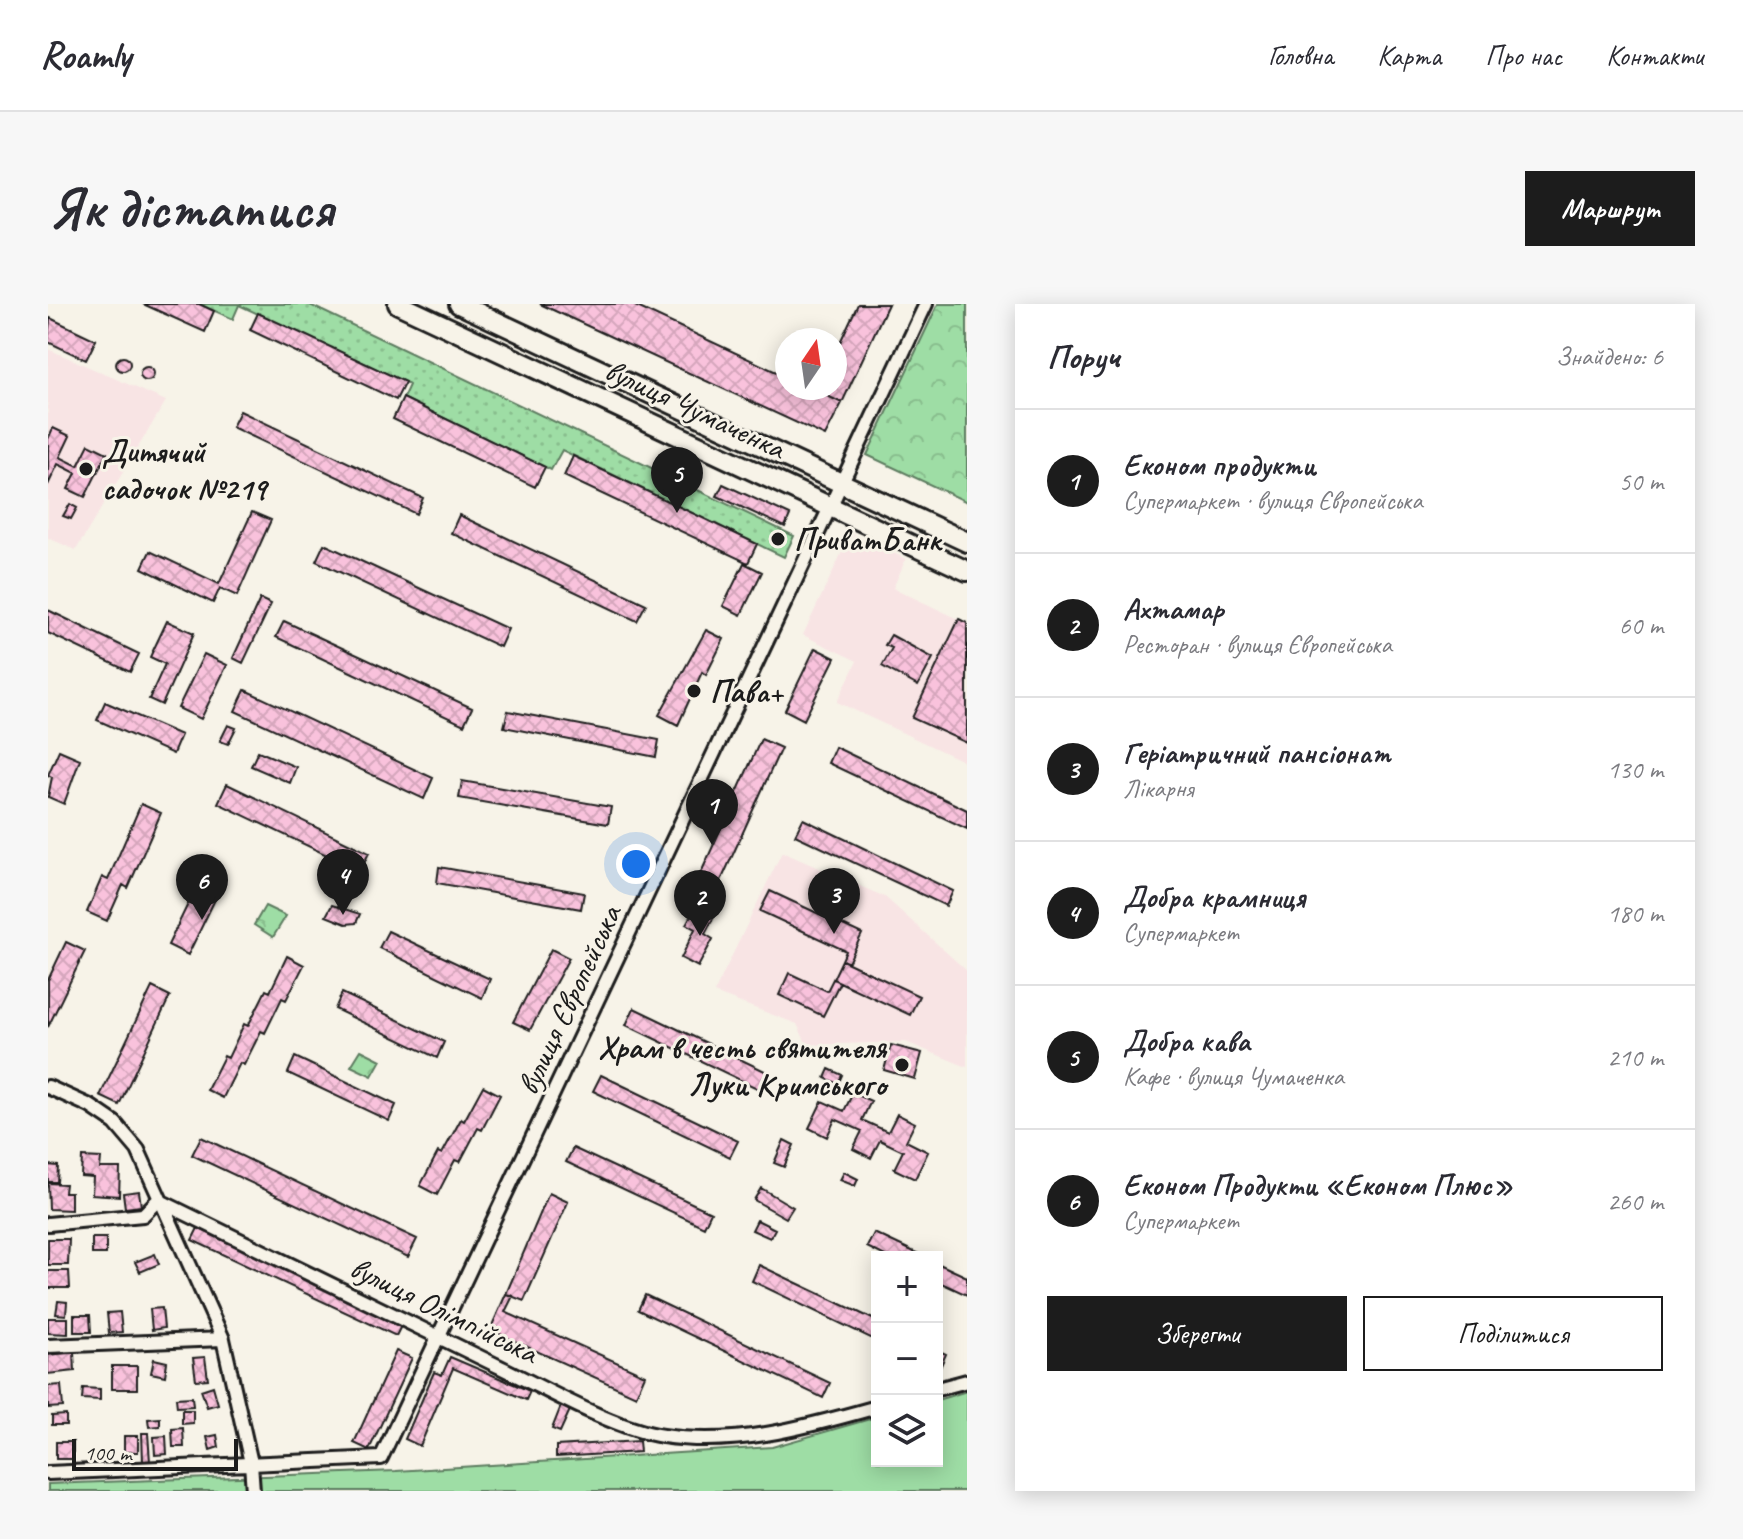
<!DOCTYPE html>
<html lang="uk">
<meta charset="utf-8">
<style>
body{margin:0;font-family:Caveat,sans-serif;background:#f7f7f7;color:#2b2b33}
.controls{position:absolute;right:24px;bottom:24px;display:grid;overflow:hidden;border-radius:0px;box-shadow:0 4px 20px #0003}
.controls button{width:72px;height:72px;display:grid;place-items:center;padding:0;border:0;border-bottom:2px solid #e1e1e2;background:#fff;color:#2b2b33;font:40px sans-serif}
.compass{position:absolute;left:727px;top:24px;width:72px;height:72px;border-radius:50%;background:#fff;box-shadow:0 4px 20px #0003;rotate:13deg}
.scale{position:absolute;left:24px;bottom:20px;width:166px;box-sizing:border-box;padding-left:8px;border:4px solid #1c1c1c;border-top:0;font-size:22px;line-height:28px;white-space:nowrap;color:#1c1c1c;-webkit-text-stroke:6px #f7f3e8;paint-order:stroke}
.you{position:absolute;left:588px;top:560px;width:28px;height:28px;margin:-20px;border:6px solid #fff;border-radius:50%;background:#1a73e8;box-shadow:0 0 0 12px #1a73e833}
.badge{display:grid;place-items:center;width:52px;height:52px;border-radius:50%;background:#1c1c1c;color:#fff;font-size:26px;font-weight:700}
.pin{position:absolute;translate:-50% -66px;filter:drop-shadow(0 2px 4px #0008)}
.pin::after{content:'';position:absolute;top:42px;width:28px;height:24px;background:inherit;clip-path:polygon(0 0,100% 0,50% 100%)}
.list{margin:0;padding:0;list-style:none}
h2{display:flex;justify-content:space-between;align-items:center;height:104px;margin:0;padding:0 32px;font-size:34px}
h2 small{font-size:26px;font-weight:400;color:#7c7c81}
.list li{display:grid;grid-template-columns:52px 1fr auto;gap:24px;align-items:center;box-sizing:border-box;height:144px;padding:0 32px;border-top:2px solid #e1e1e2}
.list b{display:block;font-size:30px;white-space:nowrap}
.list p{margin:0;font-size:26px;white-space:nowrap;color:#7c7c81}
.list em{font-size:26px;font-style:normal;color:#7c7c81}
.actions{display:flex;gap:16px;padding:24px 32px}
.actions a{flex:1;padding:18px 0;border:2px solid #1c1c1c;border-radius:0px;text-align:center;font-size:28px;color:#1c1c1c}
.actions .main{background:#1c1c1c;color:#fff}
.icon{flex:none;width:44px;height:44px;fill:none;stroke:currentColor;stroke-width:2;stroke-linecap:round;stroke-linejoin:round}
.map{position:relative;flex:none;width:919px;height:1187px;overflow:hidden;border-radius:0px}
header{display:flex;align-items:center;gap:48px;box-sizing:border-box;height:112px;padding:0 40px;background:#fff;border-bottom:2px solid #e1e1e2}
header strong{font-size:38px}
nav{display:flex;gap:44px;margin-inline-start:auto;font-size:28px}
.intro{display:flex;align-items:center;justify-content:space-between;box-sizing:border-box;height:192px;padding:0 48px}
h1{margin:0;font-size:56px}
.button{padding:20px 36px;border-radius:0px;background:#1c1c1c;color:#fff;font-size:28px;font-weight:700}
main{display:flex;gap:48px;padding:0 48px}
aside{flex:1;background:#fff;border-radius:0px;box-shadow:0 4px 20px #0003}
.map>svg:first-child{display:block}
.built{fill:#f8e4e4}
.grass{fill:url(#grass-dots);stroke:#5d7c60;stroke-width:2}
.park{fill:url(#park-crowns);stroke:#5d7c60;stroke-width:2}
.garden{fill:#9edda5;stroke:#5d7c60;stroke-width:2}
.building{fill:url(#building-cross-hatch);stroke:#1c1c1c;stroke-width:2}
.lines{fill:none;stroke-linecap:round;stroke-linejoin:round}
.street-casing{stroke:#1c1c1c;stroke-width:18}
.secondary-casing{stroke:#1c1c1c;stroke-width:24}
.street{stroke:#f7f3e8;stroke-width:12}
.secondary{stroke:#f7f3e8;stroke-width:18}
.poi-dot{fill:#1c1c1c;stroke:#f7f3e8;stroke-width:3}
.labels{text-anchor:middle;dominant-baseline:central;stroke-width:6;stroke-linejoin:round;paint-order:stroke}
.street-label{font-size:32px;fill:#1c1c1c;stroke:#f7f3e8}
.poi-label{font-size:32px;font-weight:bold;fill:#1c1c1c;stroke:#f7f3e8;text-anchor:start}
</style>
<header>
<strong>Roamly</strong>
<nav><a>Головна</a><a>Карта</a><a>Про нас</a><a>Контакти</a></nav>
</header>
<div class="intro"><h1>Як дістатися</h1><a class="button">Маршрут</a></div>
<main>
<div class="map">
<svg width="919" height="1187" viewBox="0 0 919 1187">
<defs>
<pattern id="grass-dots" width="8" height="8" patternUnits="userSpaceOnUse" patternTransform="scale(2)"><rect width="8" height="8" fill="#9edda5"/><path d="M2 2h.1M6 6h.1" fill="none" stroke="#88bd8d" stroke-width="1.8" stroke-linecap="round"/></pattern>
<pattern id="park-crowns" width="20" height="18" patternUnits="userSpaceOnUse" patternTransform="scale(2)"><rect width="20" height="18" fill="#9edda5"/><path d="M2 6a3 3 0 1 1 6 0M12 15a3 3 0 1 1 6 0" fill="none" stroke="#88bd8d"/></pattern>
<pattern id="building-cross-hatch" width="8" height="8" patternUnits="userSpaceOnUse" patternTransform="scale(2)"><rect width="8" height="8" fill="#f9c2dc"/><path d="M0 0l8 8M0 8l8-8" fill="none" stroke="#d5a6bc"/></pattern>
</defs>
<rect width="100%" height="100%" fill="#f7f3e8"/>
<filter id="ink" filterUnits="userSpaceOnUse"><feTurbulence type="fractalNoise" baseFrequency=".0125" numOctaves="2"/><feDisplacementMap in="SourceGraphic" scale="16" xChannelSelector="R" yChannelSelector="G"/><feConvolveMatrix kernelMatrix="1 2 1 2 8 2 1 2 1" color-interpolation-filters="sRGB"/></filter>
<g filter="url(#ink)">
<path class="built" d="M0 45 118 97 28 246 0 234Z
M803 229 858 255 845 284 919 319V459L789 398 809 357 755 331Z
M734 548 837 593 919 667V763L858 738 759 741 749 720 666 689Z"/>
<path class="grass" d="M151 0H260L746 232 736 253 514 146 503 166 355 94 361 81 357 78 191 1 185 15Z"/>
<path class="park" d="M890 0H919V198L819 151Z
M217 602 238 612 225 633 206 621Z
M313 746 333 756 324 772 303 762Z"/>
<path class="garden" d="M919 1087V1187H0V1180L348 1167 724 1143 829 1113V1157H889V1096Z"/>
<path class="building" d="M95 0H151L166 7 157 28Z
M492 0H583L739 73V84H763L794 99 777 132Z
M810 0H840L794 99 769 87 787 84V49Z
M210 9 357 78 348 96 202 26Z
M2 14 48 36 38 56 0 38Z
M68 60a7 7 0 1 1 14 0a7 7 0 1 1-14 0Z
M92 70a7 7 0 1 1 14 0a7 7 0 1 1-14 0Z
M355 94 497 163 487 183 345 115Z
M192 107 375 194 368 210 184 123Z
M5 124 22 132 12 153 30 162 41 140 59 149 37 193 20 185 28 169 10 160 0 181V135Z
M525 152 709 240 700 259 516 172Z
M675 180 742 211 737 223 669 192Z
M22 200 29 204 23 215 15 212Z
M204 208 223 216 189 292 172 284 165 299 94 264 102 247 171 280Z
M411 211 598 300 589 317 403 229Z
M276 240 460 325 452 343 268 257Z
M696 259 714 268 693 311 675 302Z
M212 295 223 300 195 359 185 354Z
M0 306 91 350 82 368 0 329Z
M911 315 919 319V439L864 414Z
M119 317 146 329 114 401 101 395 117 360 102 353Z
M236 317 424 404 416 421 228 333Z
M658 326 676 335 658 371 654 368 630 421 611 411Z
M843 331 885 354 870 382 834 362 844 344 837 341Z
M767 344 787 354 756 416 737 406Z
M156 350 179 361 153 415 130 404Z
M197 386 385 474 376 495 187 407Z
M57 398 133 431 125 450 49 416Z
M460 407 611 436 608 453 456 423Z
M180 421 188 424 180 440 172 437Z
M713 435 733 444 668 588 648 580Z
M787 443 919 506V525L780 459Z
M11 446 32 455 16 500 0 493 4 473 0 471Z
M210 447 248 463 242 479 203 462Z
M414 477 563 503 560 520 411 494Z
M179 480 321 549 312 567 170 499Z
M93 500 113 509 80 584 75 581 59 617 39 608 54 573 60 576Z
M755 515 905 587 898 602 747 531Z
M391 563 536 589 533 605 389 579Z
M157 565 177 575 140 651 120 641Z
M722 587 814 630 800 659 794 656 798 647 712 607Z
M284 601 312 610 308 619 298 620 278 612Z
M648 602 667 611 657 630 665 635 650 663 633 654 647 625 638 620Z
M340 627 442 675 434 694 331 644Z
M18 638 37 647 0 723V676Z
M503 645 521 654 482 726 465 718Z
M239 652 256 661 238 696 234 694 217 729 213 727 196 761 192 759 175 794 159 786 176 752 180 754 196 720 200 722 218 686 222 688Z
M794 656 871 692 862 711 785 675Z
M741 669 779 687 785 675 792 678 775 712 731 691Z
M104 683 122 692 71 801 52 792Z
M294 689 396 738 389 754 287 705Z
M586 704 723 770 715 787 578 721Z
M843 741 874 749 867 775 836 766Z
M247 753 348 801 341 817 240 769Z
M781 765 794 771 790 780 777 774Z
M553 771 690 837 682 853 545 787Z
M435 782 452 791 434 826 430 824 412 858 407 856 389 891 372 882 390 848 394 850 413 815 416 817Z
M805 789 823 797 814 816 840 828 849 810 867 819 858 837 880 848 867 875 846 865 855 847 832 836 823 854 805 845 814 827 787 815 779 833 761 824 774 797 796 807Z
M153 833 369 935 360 953 144 851Z
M736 836 746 841 736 863 726 859Z
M525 844 663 908 656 923 518 858Z
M34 853 53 854 52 864H72L71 892 44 890 45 873 33 872Z
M0 861 10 862 9 878H0Z
M796 868 810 875 807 882 792 876Z
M0 879 17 880 16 888H23V906L1 905Z
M713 884 745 903 738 914 706 896Z
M91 887 93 902 77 904 75 889Z
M501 889 520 898 476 997 458 990Z
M709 916 727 925 722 934 704 926Z
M150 924 354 1020 348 1032 144 936Z
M826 929 877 953H839L819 943Z
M44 934H58V950H44Z
M0 935H21L20 961H0Z
M107 950 111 960 92 968 87 958Z
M889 959 919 973V991L889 977Z
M711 961 829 1017V1037L704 977Z
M0 967H21L22 984H0Z
M458 990 465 992 457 1008 597 1071 588 1092 442 1026Z
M597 991 782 1079 775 1094 590 1006Z
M10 997 19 998 18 1011 8 1010Z
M114 1004 116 1024 104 1026 102 1005Z
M72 1008 74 1028 61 1029 59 1009Z
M26 1011H42L43 1028H26Z
M0 1014H20V1030L0 1029Z
M889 1046 898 1050 891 1066 889 1065Z
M348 1047 364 1054 321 1146 306 1139Z
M26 1048 27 1067 0 1070V1051Z
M157 1053 160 1075 148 1076 145 1054Z
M402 1053 482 1087 478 1096 405 1064 372 1142 357 1135 386 1068 394 1071Z
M106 1055 119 1058 117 1072 103 1069Z
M64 1062H89V1085H64Z
M13 1081 15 1103 0 1104V1082Z
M165 1082 170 1100 159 1103 153 1086Z
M35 1084 52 1085V1096L34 1095Z
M144 1093 145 1102 129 1103 128 1094Z
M513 1102 522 1106 512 1128 504 1125Z
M134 1106H145V1119L134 1120Z
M18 1111V1121H4V1112Z
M112 1114V1122L101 1123 100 1115Z
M135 1124 136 1143H125L124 1125Z
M94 1129H100L102 1158H95Z
M169 1131 171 1143 162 1146 159 1133Z
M76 1132H90V1148H76Z
M118 1132 119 1150 107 1151 106 1133Z
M591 1137 592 1148 508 1153V1142Z
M8 1138H25V1155H8Z"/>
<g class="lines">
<g class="street-casing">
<path id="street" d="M0 783 42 802 67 819 90 846 175 1035 203 1159 205 1187
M110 896C223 951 336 1006 448 1061 494 1083 566 1125 615 1132 689 1143 758 1123 829 1103
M0 920 95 911 110 896
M0 1042 175 1035
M889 1085 919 1077
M0 1169 333 1154 878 0"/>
</g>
<g class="secondary-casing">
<path id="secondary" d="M350 0 919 267
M411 0 919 238"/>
</g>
<use href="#street" class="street"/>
<use href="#secondary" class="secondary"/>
</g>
</g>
<g class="poi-dot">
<circle cx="38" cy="165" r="8"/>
<circle cx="730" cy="235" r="8"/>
<circle cx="646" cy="387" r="8"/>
<circle cx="854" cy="761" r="8"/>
</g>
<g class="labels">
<g class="street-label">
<text transform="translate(647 105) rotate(25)">вулиця Чумаченка</text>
<text transform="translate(521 696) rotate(-65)">вулиця Європейська</text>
<text transform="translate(396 1006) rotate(26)">вулиця Олімпійська</text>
</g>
<g class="poi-label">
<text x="54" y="147">Дитячий<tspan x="54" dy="37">садочок №219</tspan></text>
<text x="746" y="235">ПриватБанк</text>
<text x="662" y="387">Пава+</text>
<text x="838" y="743" text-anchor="end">Храм в честь святителя<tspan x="838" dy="37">Луки Кримського</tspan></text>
</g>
</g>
</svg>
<div class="controls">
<button>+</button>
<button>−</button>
<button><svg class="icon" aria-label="layers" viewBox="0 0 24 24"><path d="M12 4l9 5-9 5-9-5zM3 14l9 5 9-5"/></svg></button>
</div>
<svg class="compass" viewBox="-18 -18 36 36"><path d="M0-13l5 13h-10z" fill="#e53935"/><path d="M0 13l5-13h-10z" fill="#7c7c81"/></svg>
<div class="scale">100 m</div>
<div class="you"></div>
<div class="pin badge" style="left:664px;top:541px">1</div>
<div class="pin badge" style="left:652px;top:632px">2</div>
<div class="pin badge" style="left:786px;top:630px">3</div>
<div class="pin badge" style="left:295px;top:611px">4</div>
<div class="pin badge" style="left:629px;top:209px">5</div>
<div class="pin badge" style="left:154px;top:616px">6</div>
</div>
<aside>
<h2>Поруч<small>Знайдено: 6</small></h2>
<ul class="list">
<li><span class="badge">1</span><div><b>Економ продукти</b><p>Супермаркет · вулиця Європейська</p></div><em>50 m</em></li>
<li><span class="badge">2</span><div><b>Ахтамар</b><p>Ресторан · вулиця Європейська</p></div><em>60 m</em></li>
<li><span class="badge">3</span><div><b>Геріатричний пансіонат</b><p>Лікарня</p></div><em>130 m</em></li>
<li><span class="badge">4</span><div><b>Добра крамниця</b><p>Супермаркет</p></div><em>180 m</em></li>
<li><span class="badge">5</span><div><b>Добра кава</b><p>Кафе · вулиця Чумаченка</p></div><em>210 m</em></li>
<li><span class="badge">6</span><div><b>Економ Продукти «Економ Плюс»</b><p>Супермаркет</p></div><em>260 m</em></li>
</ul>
<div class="actions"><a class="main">Зберегти</a><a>Поділитися</a></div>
</aside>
</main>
